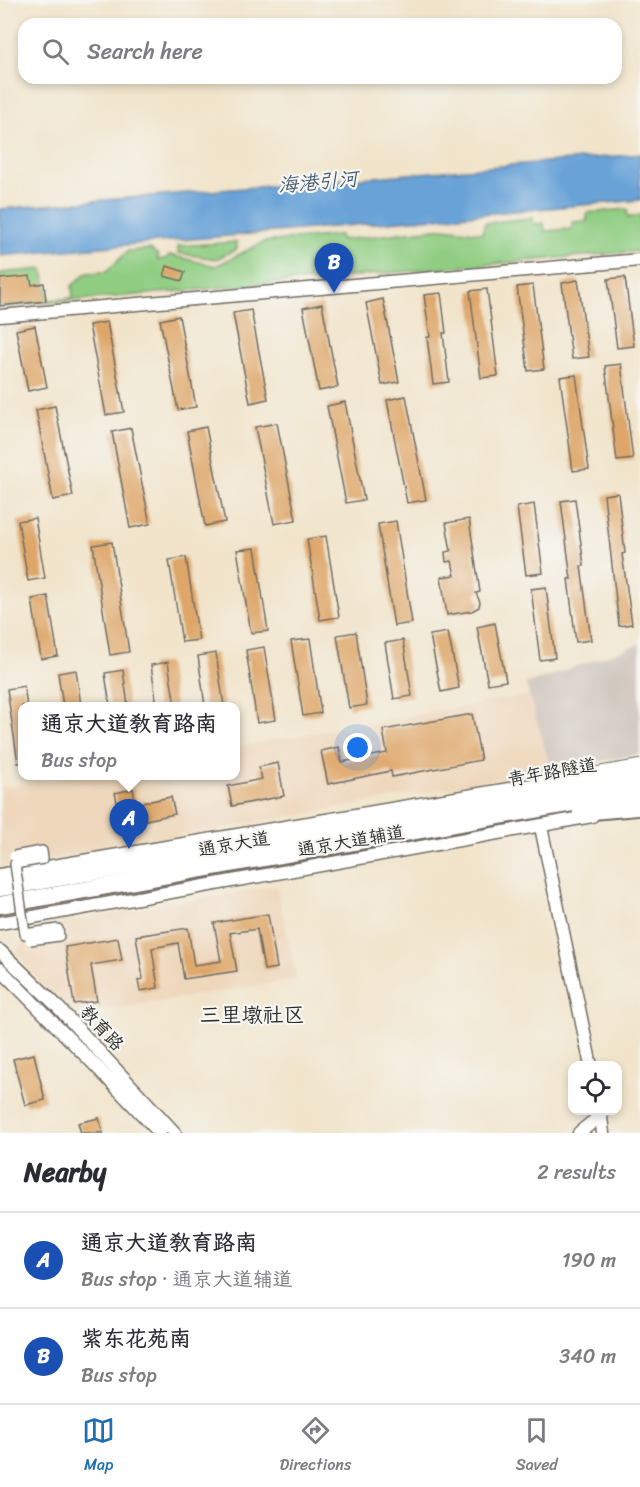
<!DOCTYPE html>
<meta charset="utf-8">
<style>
body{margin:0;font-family:Sriracha,"LXGW WenKai TC",sans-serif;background:#f7f7f7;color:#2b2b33}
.controls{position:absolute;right:18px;bottom:18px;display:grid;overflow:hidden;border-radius:12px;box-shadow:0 3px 9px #0003}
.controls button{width:54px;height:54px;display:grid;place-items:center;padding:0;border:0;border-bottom:2px solid #e1e1e2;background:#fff;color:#2b2b33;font:30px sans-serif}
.you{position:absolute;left:358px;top:748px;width:21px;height:21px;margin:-15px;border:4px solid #fff;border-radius:50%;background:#1a73e8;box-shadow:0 0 0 9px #1a73e833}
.badge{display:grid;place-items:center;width:39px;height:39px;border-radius:50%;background:#1f6fb2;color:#fff;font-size:20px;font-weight:700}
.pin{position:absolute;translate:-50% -50px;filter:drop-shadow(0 2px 3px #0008)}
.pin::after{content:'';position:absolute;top:32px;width:21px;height:18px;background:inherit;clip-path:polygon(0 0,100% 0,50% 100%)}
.popup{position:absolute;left:18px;top:702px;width:222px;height:78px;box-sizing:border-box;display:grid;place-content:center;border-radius:12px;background:#fff;filter:drop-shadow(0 2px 4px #0005);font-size:20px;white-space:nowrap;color:#7c7c81}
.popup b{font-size:22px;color:#2b2b33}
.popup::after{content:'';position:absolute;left:50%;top:100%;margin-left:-12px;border:12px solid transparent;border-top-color:#fff}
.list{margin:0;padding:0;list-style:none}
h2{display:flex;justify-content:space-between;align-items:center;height:78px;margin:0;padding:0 24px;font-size:26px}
h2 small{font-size:20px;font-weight:400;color:#7c7c81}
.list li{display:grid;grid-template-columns:39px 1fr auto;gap:18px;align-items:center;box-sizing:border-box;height:96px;padding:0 24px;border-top:2px solid #e1e1e2}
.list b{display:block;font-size:22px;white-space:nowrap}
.list p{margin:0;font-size:20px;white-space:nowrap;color:#7c7c81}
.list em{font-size:20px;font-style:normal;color:#7c7c81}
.icon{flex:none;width:33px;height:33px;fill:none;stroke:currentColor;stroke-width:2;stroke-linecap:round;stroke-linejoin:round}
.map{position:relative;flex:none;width:640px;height:1133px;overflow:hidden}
.search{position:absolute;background:#fff;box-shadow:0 3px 9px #0003;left:18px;right:18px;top:18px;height:66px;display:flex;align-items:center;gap:15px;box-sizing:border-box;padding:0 21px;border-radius:18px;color:#7c7c81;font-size:22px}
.sheet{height:270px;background:#fff}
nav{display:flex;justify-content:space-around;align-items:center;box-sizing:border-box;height:84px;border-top:2px solid #e1e1e2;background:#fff;font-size:16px;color:#7c7c81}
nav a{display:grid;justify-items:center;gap:3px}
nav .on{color:#1f6fb2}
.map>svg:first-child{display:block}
.built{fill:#eed7bb}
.industrial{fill:#ccc2b9}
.green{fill:#90cd82;stroke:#5e7c56;stroke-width:1.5}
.water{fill:#67a2d7;stroke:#496681;stroke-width:1.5}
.building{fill:#dea667}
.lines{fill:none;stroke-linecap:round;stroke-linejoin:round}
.secondary-casing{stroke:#706c63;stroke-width:15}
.primary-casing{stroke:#706c63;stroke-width:16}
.highway-casing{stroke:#706c63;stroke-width:20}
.secondary{stroke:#fff;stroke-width:12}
.primary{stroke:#fff;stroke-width:14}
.highway{stroke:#fff;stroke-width:16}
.street-bridge-casing{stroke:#706c63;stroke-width:12;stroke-linecap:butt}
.street-bridge{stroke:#fff;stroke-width:9}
.labels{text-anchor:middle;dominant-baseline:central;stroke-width:4.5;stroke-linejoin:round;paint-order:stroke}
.street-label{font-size:18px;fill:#2b2b2b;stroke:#f6f6f2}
.water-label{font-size:20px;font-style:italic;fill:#435b70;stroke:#f6f6f2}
.quarter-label{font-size:21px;fill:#2b2b2b;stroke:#f6f6f2}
</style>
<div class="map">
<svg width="640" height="1133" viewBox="0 0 640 1133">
<rect width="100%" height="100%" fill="#f6f6f2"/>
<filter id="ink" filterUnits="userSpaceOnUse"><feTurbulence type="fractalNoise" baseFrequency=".0167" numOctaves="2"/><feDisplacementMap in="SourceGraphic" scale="12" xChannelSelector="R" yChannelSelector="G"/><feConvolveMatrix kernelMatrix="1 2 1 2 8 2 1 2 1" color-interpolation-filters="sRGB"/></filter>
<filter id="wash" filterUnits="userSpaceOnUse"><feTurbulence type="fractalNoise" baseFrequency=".008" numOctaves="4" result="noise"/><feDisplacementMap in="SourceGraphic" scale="24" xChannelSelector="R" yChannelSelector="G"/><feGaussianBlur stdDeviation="1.35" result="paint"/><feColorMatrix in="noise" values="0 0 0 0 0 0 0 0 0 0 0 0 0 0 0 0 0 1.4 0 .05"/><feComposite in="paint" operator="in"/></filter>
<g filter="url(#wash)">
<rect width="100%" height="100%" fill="#f1e4cb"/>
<path class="built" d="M529 695 551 770 0 868V788L71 776H236V747Z
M276 886 297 979 75 1015 39 982 17 952 23 939 41 926Z"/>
<path class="industrial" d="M640 644V754L551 770 526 684Z"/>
<path class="green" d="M627 209 628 218 640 215V251L0 307V273L43 269 49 300 73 298 72 286 86 273 106 272 128 251 150 249 158 255V260L165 259 170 255 216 266 264 242 340 235 341 240 444 228 482 233 485 223 532 218 534 224 544 223 545 231 572 229V222L587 221V213Z
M237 242V249L216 259 178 253V246Z"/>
<path class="water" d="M640 154V200L0 256V209Z"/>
<g id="blocks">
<path class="building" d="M167 266 185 272 182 281 164 276Z
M30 276 32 285 44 283 46 301 0 306V279Z
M625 277 634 346 617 348 608 279Z
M578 280 589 357 572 359 562 283Z
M533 285 544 369 528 371 517 287Z
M487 289 498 376 481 378 470 291Z
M441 293 446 333H443L449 382 433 384 427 337H430L424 295Z
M383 299 399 382 382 385 366 303Z
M322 304 338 387 319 391 303 308Z
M251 310 268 399 250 403 233 313Z
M179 316 196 407 178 410 160 320Z
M107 322 124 412 106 415 89 325Z
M35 326 47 387 28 391 16 330Z
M621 364 633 459 617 461 605 366Z
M576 375 589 469 573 471 560 377Z
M406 396 426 500 407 503 387 400Z
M345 402 364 500 346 503 327 406Z
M55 406 73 496 53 500 36 410Z
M277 423 296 520 274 524 255 427Z
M206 427 225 522 205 526 187 431Z
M131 428 150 524 130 528 112 432Z
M618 493 625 553 622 554 632 624 619 626 604 495Z
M575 499 584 566H581L591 640 576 642 568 579H571L561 501Z
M534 504 543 573 526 575 517 507Z
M35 518 45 578 28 581 18 521Z
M469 519 480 592 476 593 480 602 479 607 472 611 447 615 441 577 455 575 452 561 446 562 445 552 451 551 446 523Z
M396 521 412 623 394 626 378 524Z
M326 536 339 617 320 620 307 539Z
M112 542 129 652 110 655 93 545Z
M255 548 268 631 251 633 237 550Z
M186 557 199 640 182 642 169 560Z
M546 587 555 658 540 660 531 589Z
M48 596 58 656 41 659 32 599Z
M495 623 506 681 488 684 477 627Z
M356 632 367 705 349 708 337 635Z
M448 632 459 688 441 692 430 635Z
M310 639 321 713 303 716 291 641Z
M403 640 412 696 394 699 385 643Z
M264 647 276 720 257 723 246 650Z
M216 653 224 706H205L198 656Z
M168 662 175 706H157L151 665Z
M76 670 81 706H63L58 673Z
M123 670 128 706H110L105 673Z
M24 686 27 706H22V763H18L7 689Z
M472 714 481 760 392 777 391 771 328 784 321 751 339 747 342 762 387 753 383 730Z
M278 763 284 796 232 806 228 786 262 779 259 767Z
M133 789 136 804 171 797 175 814 122 825 115 793Z
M268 914 277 968 264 970 257 929 230 933 237 971 184 979 178 943 152 948 158 988 140 991 138 980 143 979 136 936 188 928 194 965 221 961 214 923Z
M118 938 122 960 91 965 97 1001 74 1004 65 947Z
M34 1054 45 1100 25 1105 13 1059Z
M99 1118 103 1133H81L78 1123Z"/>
</g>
</g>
<g filter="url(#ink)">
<use href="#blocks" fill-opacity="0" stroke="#706c63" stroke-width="1.5"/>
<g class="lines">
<g class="secondary-casing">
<path id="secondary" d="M0 316 640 260
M541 827 591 1066
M0 875 592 775
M0 923 592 816
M0 951 55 1004 175 1133
M0 969 92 1062 160 1133
M600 1110 603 1133
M579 1133 601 1115"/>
</g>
<g class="primary-casing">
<path id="primary" d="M592 775 640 767"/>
</g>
<g class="highway-casing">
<path id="highway" d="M581 812 637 807
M0 888 640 777
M0 905 640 791"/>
</g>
<use href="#secondary" class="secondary"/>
<use href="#primary" class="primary"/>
<use href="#highway" class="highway"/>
<g class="street-bridge-casing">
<path id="street-bridge" d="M14 856 42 851 43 859 15 864 25 934 58 929 59 936 30 940"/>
</g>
<use href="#street-bridge" class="street-bridge"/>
</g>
</g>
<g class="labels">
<g class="street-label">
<text transform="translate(552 772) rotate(-10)">青年路隧道</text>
<text transform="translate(351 841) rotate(-10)">通京大道辅道</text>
<text transform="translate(234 844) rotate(-10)">通京大道</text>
<text transform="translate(102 1028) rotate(47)">教育路</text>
</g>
<g class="water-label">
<text transform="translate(318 182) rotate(-5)">海港引河</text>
</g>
<g class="quarter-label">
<text x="252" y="1015">三里墩社区</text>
</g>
</g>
</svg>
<div class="controls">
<button><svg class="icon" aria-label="locate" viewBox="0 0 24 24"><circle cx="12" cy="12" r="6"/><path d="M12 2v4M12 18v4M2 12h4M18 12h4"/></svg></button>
</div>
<div class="you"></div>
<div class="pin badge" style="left:129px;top:849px;background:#1a4fb4">A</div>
<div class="popup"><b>通京大道教育路南</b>Bus stop</div>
<div class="pin badge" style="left:334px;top:293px;background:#1a4fb4">B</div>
<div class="search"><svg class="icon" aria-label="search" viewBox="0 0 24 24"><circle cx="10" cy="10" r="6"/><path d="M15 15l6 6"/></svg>Search here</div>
</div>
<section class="sheet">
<h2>Nearby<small>2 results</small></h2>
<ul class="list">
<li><span class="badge" style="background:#1a4fb4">A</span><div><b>通京大道教育路南</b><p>Bus stop · 通京大道辅道</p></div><em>190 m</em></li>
<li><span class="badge" style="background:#1a4fb4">B</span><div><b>紫东花苑南</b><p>Bus stop</p></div><em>340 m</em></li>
</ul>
</section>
<nav>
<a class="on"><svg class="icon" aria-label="map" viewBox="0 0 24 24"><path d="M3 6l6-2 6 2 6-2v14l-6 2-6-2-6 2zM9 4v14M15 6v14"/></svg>Map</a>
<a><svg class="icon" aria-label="directions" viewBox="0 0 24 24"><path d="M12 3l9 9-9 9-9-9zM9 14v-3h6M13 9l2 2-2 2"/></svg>Directions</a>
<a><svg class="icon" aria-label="saved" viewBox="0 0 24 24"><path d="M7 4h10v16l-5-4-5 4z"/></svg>Saved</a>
</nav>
